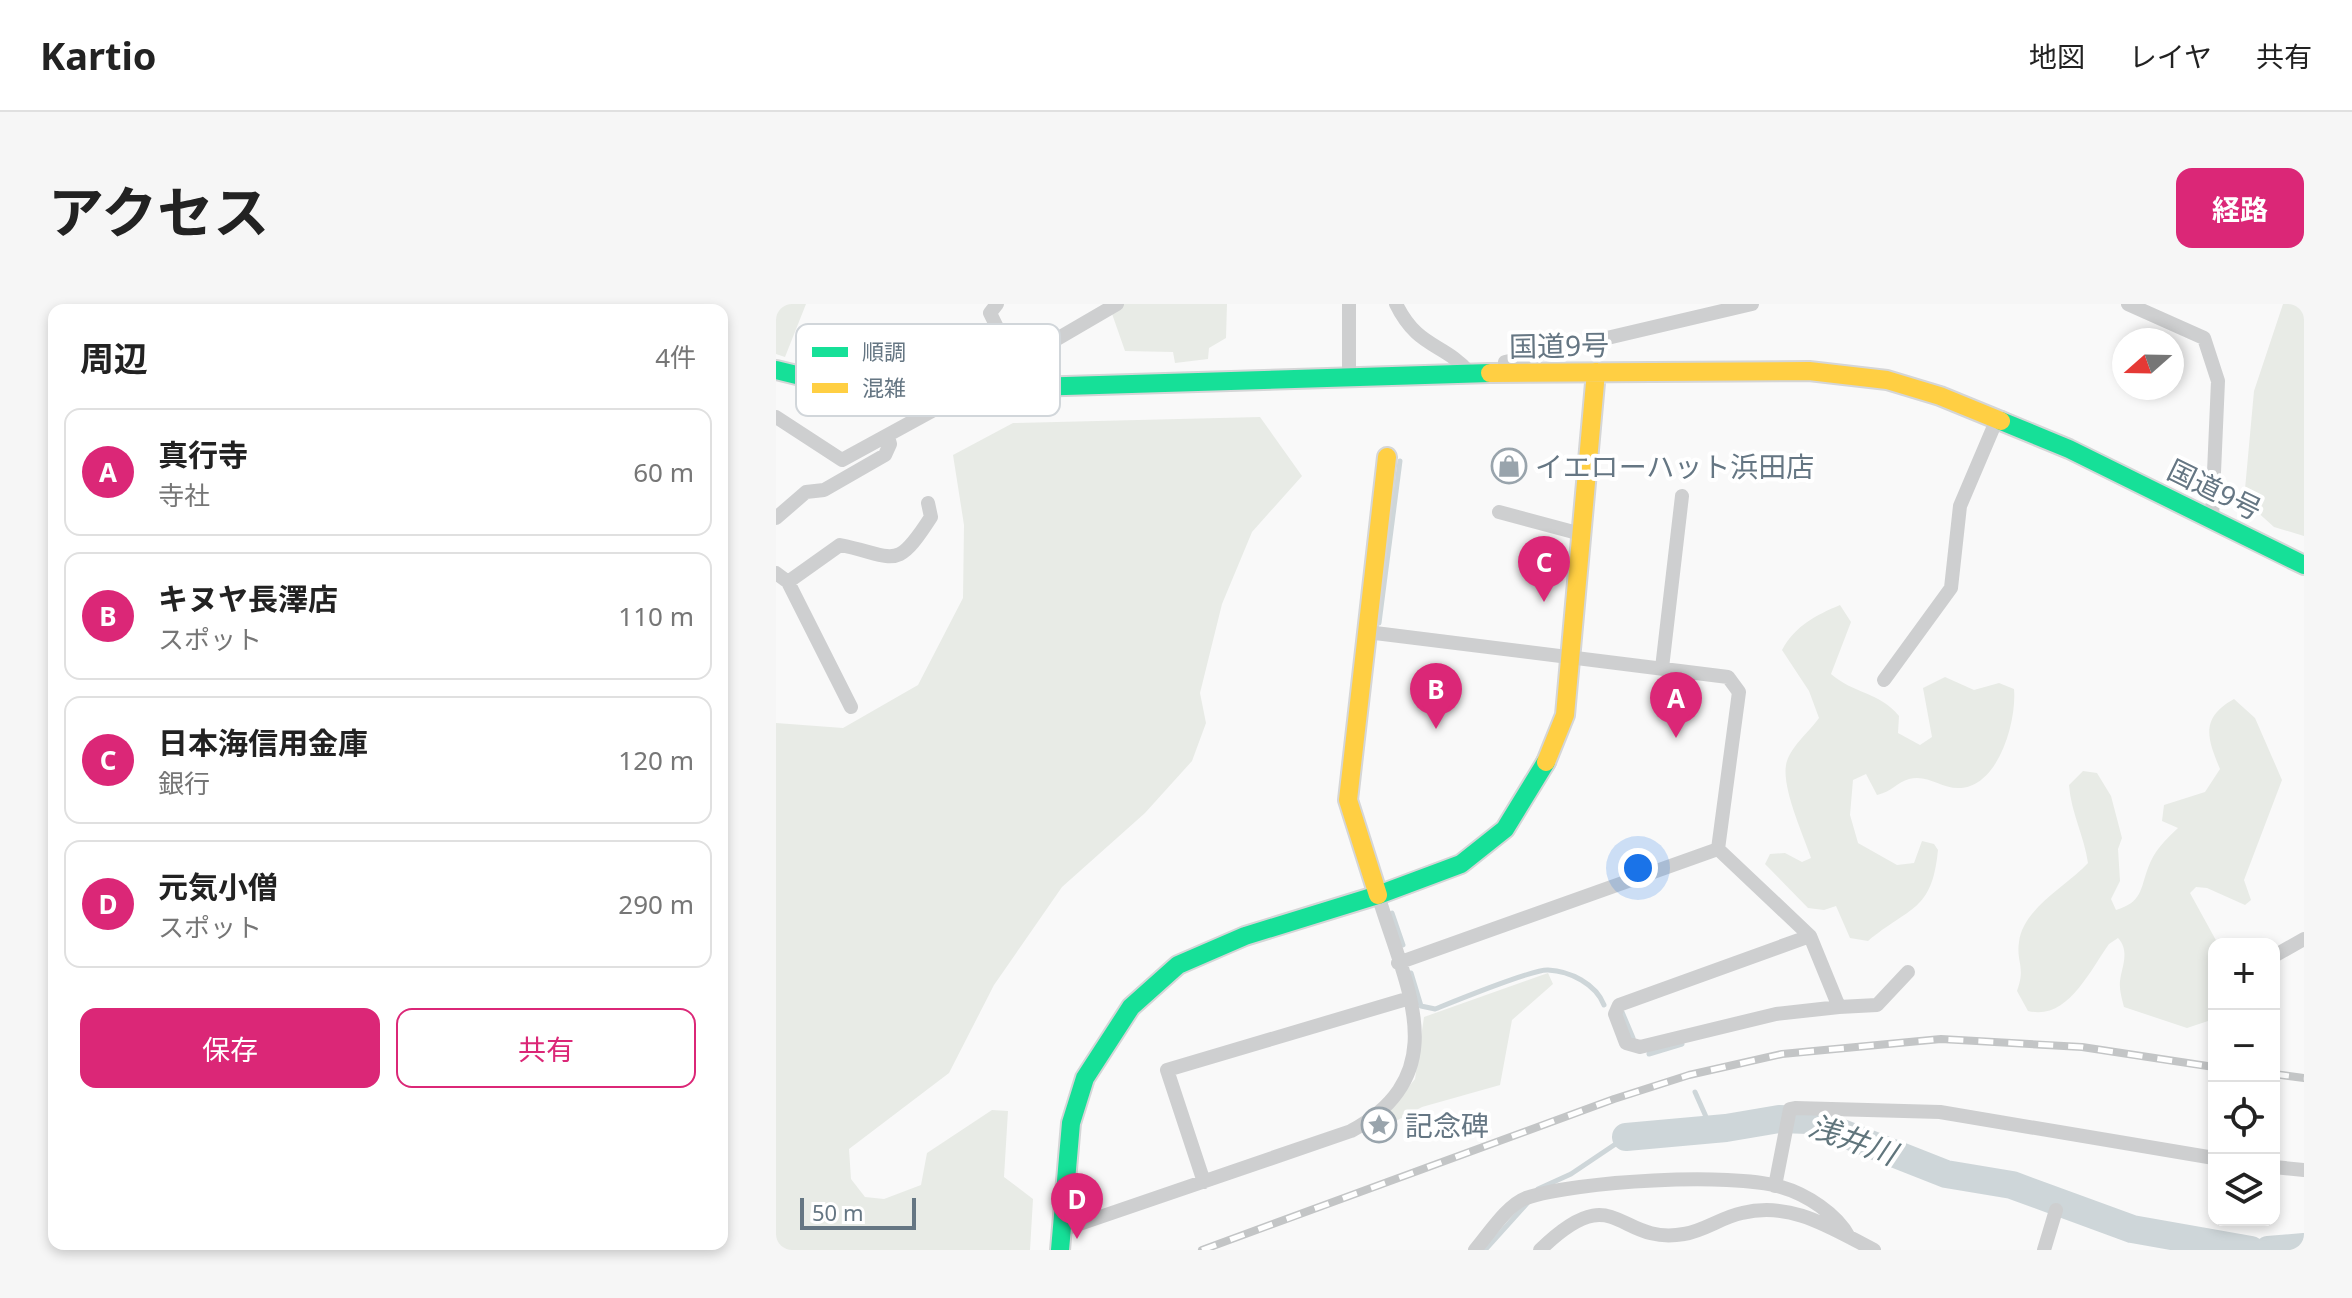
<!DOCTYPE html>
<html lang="ja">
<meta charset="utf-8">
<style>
body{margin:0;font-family:"Noto Sans","Noto Sans JP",sans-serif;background:#f6f6f6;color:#222}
.controls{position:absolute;right:24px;bottom:24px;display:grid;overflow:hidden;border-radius:16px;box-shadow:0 4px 12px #0003}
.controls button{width:72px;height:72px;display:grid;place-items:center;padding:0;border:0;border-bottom:2px solid #e0e0e0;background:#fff;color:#222;font:40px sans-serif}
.compass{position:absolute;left:1336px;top:24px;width:72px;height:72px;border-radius:50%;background:#fff;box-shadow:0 4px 12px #0003;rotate:250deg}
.scale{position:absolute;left:24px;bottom:20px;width:116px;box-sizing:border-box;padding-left:8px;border:4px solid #657683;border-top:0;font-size:22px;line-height:28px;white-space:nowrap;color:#657683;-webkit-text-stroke:6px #fff;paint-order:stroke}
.you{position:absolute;left:862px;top:564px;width:28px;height:28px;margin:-20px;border:6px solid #fff;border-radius:50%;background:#1a73e8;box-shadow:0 0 0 12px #1a73e833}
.badge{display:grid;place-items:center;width:52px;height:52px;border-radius:50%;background:#db2777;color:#fff;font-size:26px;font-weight:700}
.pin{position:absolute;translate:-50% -66px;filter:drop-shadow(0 2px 4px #0008)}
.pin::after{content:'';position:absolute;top:42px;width:28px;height:24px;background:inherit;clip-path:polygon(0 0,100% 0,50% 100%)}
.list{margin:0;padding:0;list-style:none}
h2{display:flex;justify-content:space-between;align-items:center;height:104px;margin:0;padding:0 32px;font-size:34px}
h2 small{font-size:26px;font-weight:400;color:#767676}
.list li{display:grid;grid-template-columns:52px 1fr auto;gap:24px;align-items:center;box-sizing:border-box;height:128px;margin:0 16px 16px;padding:0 16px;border:2px solid #e0e0e0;border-radius:16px}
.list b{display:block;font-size:30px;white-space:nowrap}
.list p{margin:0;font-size:26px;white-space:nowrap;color:#767676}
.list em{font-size:26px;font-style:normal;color:#767676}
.actions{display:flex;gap:16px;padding:24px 32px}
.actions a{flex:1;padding:18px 0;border:2px solid #db2777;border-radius:16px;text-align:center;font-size:28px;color:#db2777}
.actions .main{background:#db2777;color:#fff}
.icon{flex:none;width:44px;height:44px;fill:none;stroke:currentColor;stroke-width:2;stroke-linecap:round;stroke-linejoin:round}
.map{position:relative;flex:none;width:1528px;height:946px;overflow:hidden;border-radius:16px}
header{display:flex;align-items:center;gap:48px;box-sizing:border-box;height:112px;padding:0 40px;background:#fff;border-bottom:2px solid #e0e0e0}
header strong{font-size:38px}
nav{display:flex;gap:44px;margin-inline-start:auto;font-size:28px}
.intro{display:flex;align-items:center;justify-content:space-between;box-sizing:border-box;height:192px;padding:0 48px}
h1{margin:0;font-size:56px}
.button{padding:20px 36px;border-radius:16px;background:#db2777;color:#fff;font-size:28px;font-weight:700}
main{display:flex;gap:48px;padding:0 48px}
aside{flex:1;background:#fff;border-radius:16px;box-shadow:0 4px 12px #0003}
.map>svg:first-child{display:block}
.green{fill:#e8ebe6}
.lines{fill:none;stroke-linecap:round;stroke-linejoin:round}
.stream{stroke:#ced6d9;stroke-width:5}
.river{stroke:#ced6d9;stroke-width:28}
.fast-casing{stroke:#d5d6d7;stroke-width:22}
.slow-casing{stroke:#d5d6d7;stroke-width:22}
.street{stroke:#cecfd0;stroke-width:14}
.fast{stroke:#16e098;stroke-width:18}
.slow{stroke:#ffcf43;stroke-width:18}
.rail-casing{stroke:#c3c5c6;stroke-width:8}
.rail{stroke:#fff;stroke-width:5;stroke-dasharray:15;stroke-linecap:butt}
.labels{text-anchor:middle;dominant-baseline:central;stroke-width:8;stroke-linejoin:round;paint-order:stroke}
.street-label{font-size:28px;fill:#657683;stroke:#fff}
.poi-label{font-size:28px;fill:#657683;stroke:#fff;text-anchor:start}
.water-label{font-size:30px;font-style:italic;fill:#60757c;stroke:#fff}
.key{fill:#fff;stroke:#d1d6da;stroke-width:2}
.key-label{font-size:22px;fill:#657683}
</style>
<header>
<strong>Kartio</strong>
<nav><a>地図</a><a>レイヤ</a><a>共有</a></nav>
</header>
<div class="intro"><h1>アクセス</h1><a class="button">経路</a></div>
<main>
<aside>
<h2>周辺<small>4件</small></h2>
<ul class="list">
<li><span class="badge">A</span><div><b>真行寺</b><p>寺社</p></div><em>60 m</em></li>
<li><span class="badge">B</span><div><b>キヌヤ長澤店</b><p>スポット</p></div><em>110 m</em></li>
<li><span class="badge">C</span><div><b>日本海信用金庫</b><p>銀行</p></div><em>120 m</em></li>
<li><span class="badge">D</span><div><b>元気小僧</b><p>スポット</p></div><em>290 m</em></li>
</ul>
<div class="actions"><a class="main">保存</a><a>共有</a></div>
</aside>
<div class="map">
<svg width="1528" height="946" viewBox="0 0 1528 946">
<rect width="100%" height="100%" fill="#f9f9f9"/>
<path class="green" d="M0 0H30L9 53 0 50Z
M340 0H451L450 34 433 44 432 55 399 59 397 48 349 47 334 4Z
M1507 0H1528V232L1498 223 1468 196 1478 87Z
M484 113 526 172 476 228 446 300 424 389 430 419 416 457 369 509 286 583 218 681 173 769 73 845 75 875 89 893 108 895 145 881 151 849 216 806 232 807 228 873 257 895 254 946H0V419L67 424 142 381 187 294 188 221 177 151 237 119Z
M1064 301 1075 318 1055 370C1078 390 1104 388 1123 412L1122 429 1144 441 1156 433 1147 384 1169 373 1198 386 1223 379 1238 385C1241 417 1222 485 1182 484 1165 484 1151 470 1133 475 1122 478 1115 488 1101 491L1090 470 1077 476 1074 511 1082 539 1121 561 1138 559 1146 537 1158 540 1162 546C1156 608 1134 602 1092 637L1074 634 1060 602 1048 606 1032 604 989 560 994 550 1009 549 1026 558 1035 554C1027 530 1006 485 1010 461 1013 444 1033 428 1043 414L1033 387 1006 346C1019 322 1040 311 1064 301Z
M1458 395 1479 414 1506 476 1468 576 1475 596 1469 601 1431 584 1420 583 1414 589 1442 640H1438V715L1411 724 1348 703C1346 695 1343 685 1344 677 1346 662 1354 647 1342 634L1333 640C1313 668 1291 717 1252 707L1241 687C1250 663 1240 658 1243 638 1247 604 1291 582 1312 559 1308 531 1295 509 1293 481L1307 467 1321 469 1335 492 1346 534 1342 545 1344 577 1335 595 1340 606C1366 598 1364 586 1372 564 1378 547 1389 536 1402 524L1386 517 1388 501 1429 488 1444 465C1431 434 1424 414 1458 395Z
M772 669 777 680 736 716 724 781 646 803 607 824 605 817 639 775 648 713Z"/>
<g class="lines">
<path class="stream" d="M603 319 624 157
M616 609 627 641
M635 669 645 702 659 705C679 697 757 665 772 666 794 667 820 680 828 701
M846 708 857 734
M873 750 906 740
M919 788 931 815
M762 885 795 870 850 833
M709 946 754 896
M1510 946 1512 945"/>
<path class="river" d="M850 833 950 824 1003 815 1033 816 1170 870 1236 881 1356 925 1475 946
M1492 946 1528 943"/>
<g class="fast-casing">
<path id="fast" d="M0 66 74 84 127 87 714 69
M1225 117 1293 145 1528 261
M284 946 295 819 309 774 355 703 402 661 469 632 602 591 685 560 729 525 770 458"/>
</g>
<g class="slow-casing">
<path id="slow" d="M714 69 1033 67 1111 76 1164 92 1225 117
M770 458 789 411 820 68
M602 591 572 496 611 153"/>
</g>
<path class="street" d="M221 0 214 9 239 60
M573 0V73
M620 0C642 45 667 38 694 69
M1352 0 1428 34 1442 77 1436 214
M729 58 976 0
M204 80 341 0
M0 113 66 156 185 91
M723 208 805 230
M0 214 30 188 48 186 109 151 114 140 112 133
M0 269 12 278 75 403
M12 278 64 241C120 252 119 269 155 213L152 199
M591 328 952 373 963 388 942 545 1034 632 1063 703 1101 701 1132 668
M886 364 906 192
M1108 376 1175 284 1184 202 1221 115
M1034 632 843 701 839 710 850 739 864 743 1000 710 1063 703
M1498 652 1528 635
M622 659 942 545
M1498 863 1528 866
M428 878 391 766 634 694
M999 882 1014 805 1019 804 1164 808 1438 854
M286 926 575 827C681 769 629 681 602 591
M699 946C712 931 731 901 750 894 800 877 955 868 1005 883 1030 890 1061 910 1073 933
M764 946C841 871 840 942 908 930 928 927 946 913 966 909 1016 897 1055 924 1098 946
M1268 946 1280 906"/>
<use href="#fast" class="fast"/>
<use href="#slow" class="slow"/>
<g class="rail-casing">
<path id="rail" d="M1498 770 1528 774
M426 946 838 795 913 771 1006 750 1165 735 1306 743 1438 763"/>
</g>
<use href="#rail" class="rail"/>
</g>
<defs>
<g id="shop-ring" transform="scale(1.8)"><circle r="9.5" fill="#fff" stroke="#99a4ac" stroke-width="1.5"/><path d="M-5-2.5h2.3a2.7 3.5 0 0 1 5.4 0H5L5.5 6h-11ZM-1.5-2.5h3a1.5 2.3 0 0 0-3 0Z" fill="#99a4ac"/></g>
<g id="sight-ring" transform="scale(1.8)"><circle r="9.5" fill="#fff" stroke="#99a4ac" stroke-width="1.5"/><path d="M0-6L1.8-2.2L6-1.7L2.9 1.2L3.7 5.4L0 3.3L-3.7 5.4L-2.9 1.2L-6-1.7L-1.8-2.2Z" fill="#99a4ac"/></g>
</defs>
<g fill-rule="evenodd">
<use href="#shop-ring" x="733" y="162"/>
<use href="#sight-ring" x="603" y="821"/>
</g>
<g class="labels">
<g class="street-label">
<text transform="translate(783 41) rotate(-1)">国道9号</text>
<text transform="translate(1439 185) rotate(26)">国道9号</text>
</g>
<g class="poi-label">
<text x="759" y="162">イエローハット浜田店</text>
<text x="629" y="821">記念碑</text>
</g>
<g class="water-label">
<text transform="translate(1077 835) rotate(20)">浅井川</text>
</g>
</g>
<rect x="20" y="20" width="264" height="92" rx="12" class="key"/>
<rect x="36" y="43" width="36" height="10" fill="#16e098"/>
<rect x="36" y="79" width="36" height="10" fill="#ffcf43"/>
<g class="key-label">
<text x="86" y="56">順調</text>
<text x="86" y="92">混雑</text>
</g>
</svg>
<div class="controls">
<button>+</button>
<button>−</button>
<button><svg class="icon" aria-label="locate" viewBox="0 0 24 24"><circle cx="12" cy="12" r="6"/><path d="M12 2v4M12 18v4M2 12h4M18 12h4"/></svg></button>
<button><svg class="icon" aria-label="layers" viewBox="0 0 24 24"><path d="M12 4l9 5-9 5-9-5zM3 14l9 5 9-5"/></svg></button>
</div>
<svg class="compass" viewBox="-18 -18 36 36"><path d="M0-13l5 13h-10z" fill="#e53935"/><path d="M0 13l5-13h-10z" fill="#767676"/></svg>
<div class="scale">50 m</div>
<div class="you"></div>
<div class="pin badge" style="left:900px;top:434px">A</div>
<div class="pin badge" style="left:660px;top:425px">B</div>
<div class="pin badge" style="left:768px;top:298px">C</div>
<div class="pin badge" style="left:301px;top:935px">D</div>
</div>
</main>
